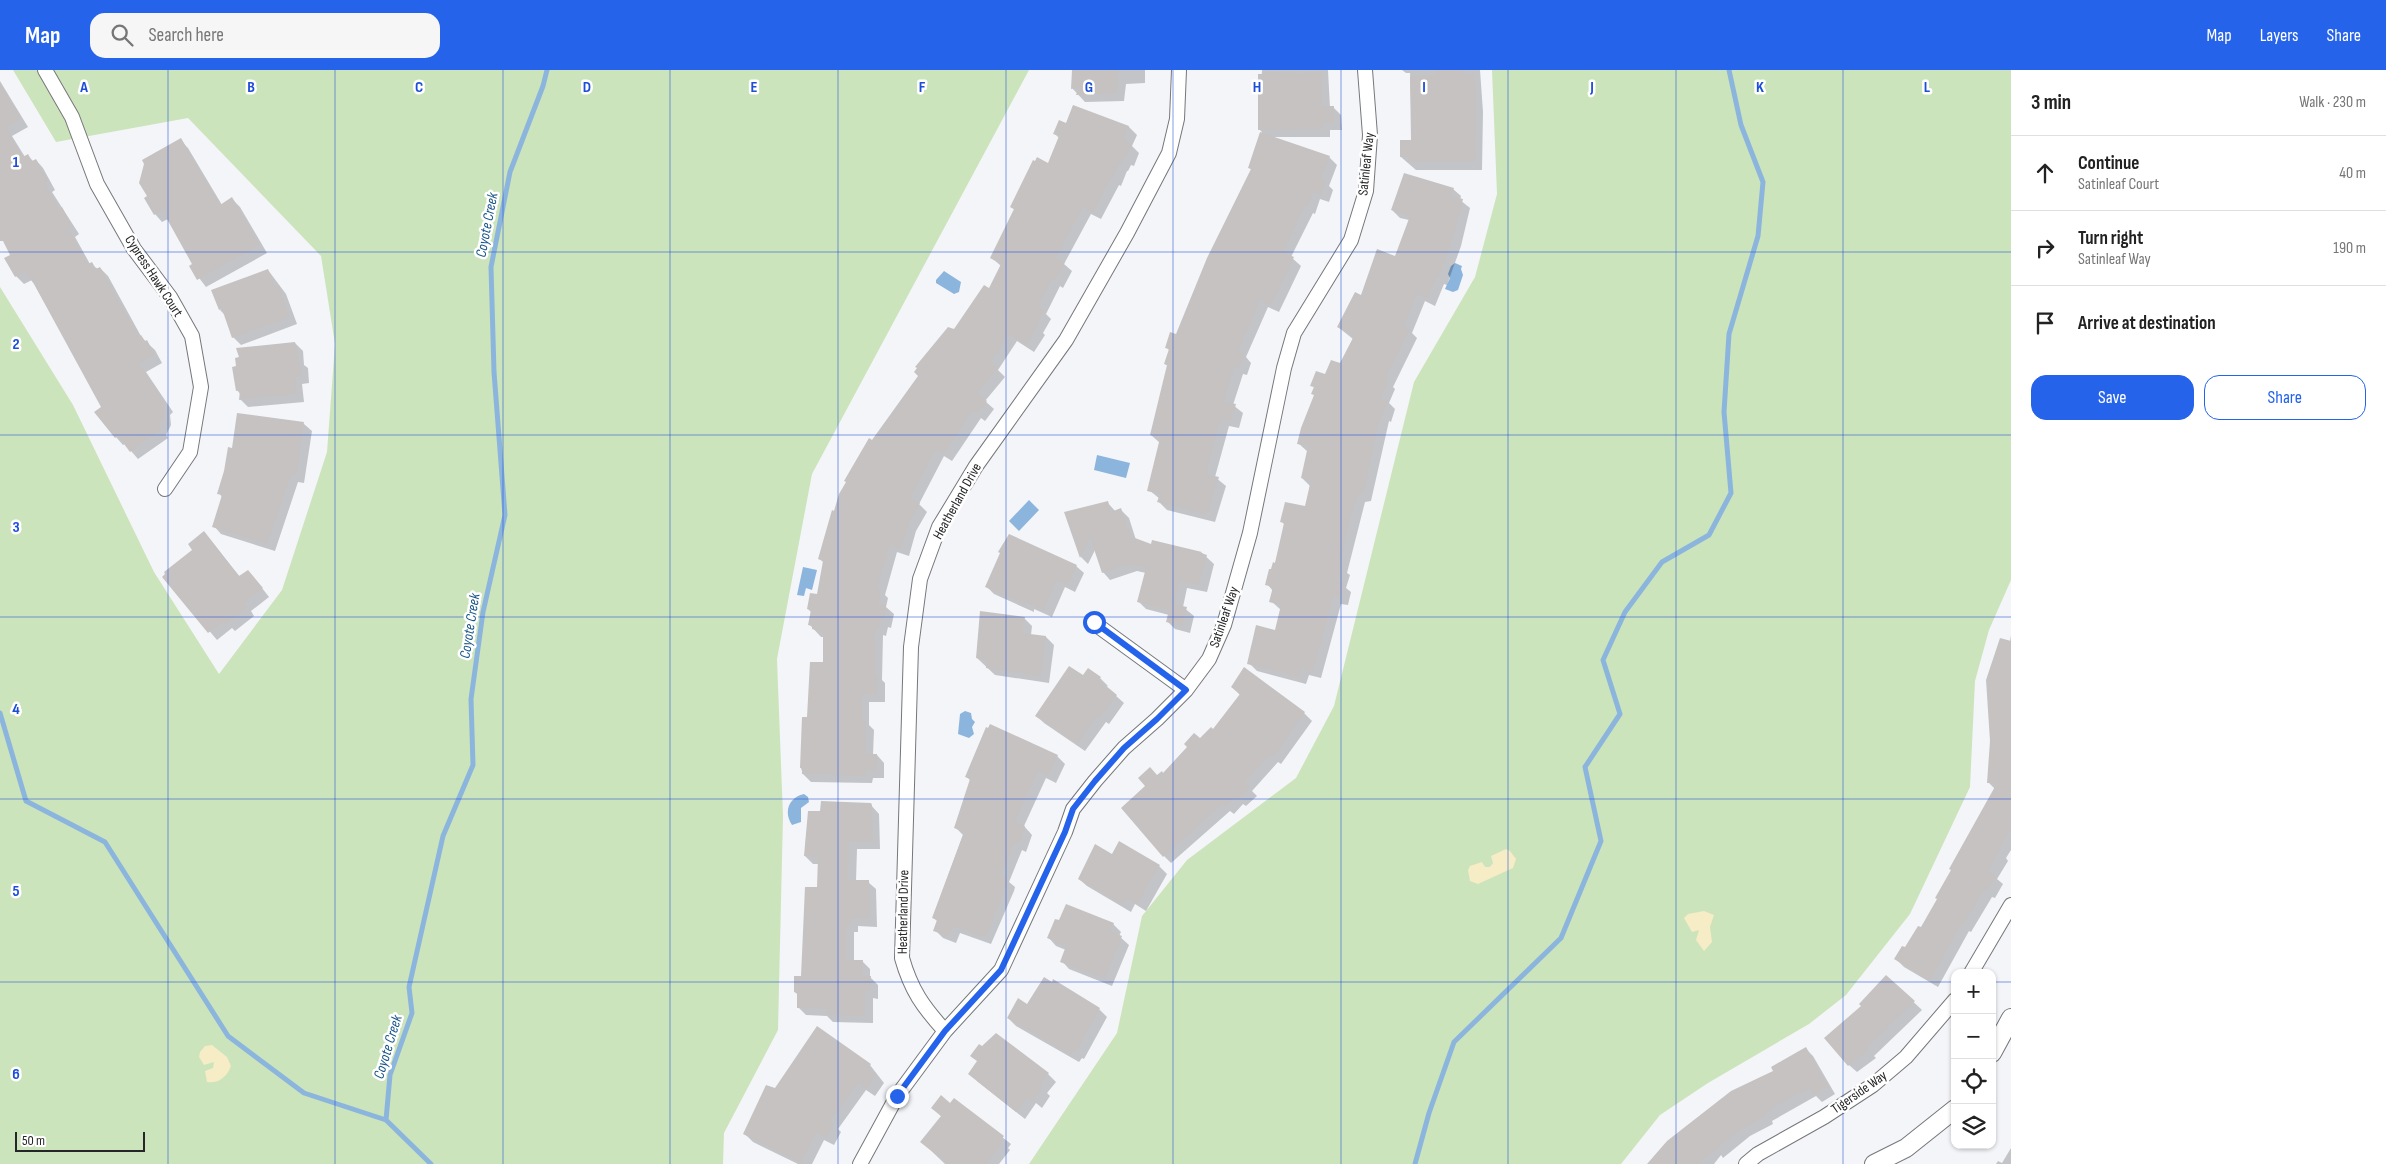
<!DOCTYPE html>
<meta charset="utf-8">
<style>
body{margin:0;font-family:"Sofia Sans Condensed",sans-serif;background:#f6f6f6;color:#222}
.controls{position:absolute;right:15px;bottom:15px;display:grid;overflow:hidden;border-radius:10px;box-shadow:0 1px 4px #0004}
.controls button{width:45px;height:45px;display:grid;place-items:center;padding:0;border:0;border-bottom:1px solid #e0e0e0;background:#fff;color:#222;font:25px sans-serif}
.scale{position:absolute;left:15px;bottom:12px;width:130px;box-sizing:border-box;padding-left:5px;border:2px solid #252627;border-top:0;font-size:14px;line-height:18px;white-space:nowrap;color:#252627;-webkit-text-stroke:4px #fff;paint-order:stroke}
.stop{position:absolute;width:15px;height:15px;margin:-11px;border:4px solid #2563eb;border-radius:50%;background:#fff}
.stop.end{background:#2563eb;border-color:#fff;box-shadow:0 1px 5px #0008}
.list{margin:0;padding:0;list-style:none}
h2{display:flex;justify-content:space-between;align-items:center;height:65px;margin:0;padding:0 20px;font-size:21px}
h2 small{font-size:16px;font-weight:400;color:#767676}
.list li{display:grid;grid-template-columns:32px 1fr auto;gap:15px;align-items:center;box-sizing:border-box;height:75px;padding:0 20px;border-top:1px solid #e0e0e0}
.list b{display:block;font-size:19px;white-space:nowrap}
.list p{margin:0;font-size:16px;white-space:nowrap;color:#767676}
.list em{font-size:16px;font-style:normal;color:#767676}
.actions{display:flex;gap:10px;padding:15px 20px}
.actions a{flex:1;padding:11px 0;border:1px solid #2563eb;border-radius:15px;text-align:center;font-size:18px;color:#2563eb}
.actions .main{background:#2563eb;color:#fff}
.icon{flex:none;width:28px;height:28px;fill:none;stroke:currentColor;stroke-width:2;stroke-linecap:round;stroke-linejoin:round}
.map{position:relative;flex:none;width:2011px;height:1094px;overflow:hidden}
header{display:flex;align-items:center;gap:30px;box-sizing:border-box;height:70px;padding:0 25px;background:#2563eb;color:#fff}
header strong{font-size:24px}
nav{display:flex;gap:28px;margin-inline-start:auto;font-size:18px}
.search{width:350px;height:45px;background:#f6f6f6;display:flex;align-items:center;gap:12px;box-sizing:border-box;padding:0 18px;border-radius:15px;color:#767676;font-size:19px}
main{display:flex}
aside{flex:1;background:#fff}
.map>svg:first-child{display:block}
.green{fill:#cce4bb}
.sand{fill:#f6ecc6}
.water{fill:#8cb5de}
.shadow{fill:#0003}
.lines{fill:none;stroke-linecap:round;stroke-linejoin:round}
.stream{stroke:#8cb5de;stroke-width:5}
.building{fill:#c6c2c1}
.minor-casing{stroke:#75777a;stroke-width:16}
.tertiary-casing{stroke:#75777a;stroke-width:20}
.minor{stroke:#fff;stroke-width:14}
.tertiary{stroke:#fff;stroke-width:18}
.route{stroke:#2563eb;stroke-width:6}
.grid{fill:none;stroke:#1d4ed8;stroke-width:1;stroke-opacity:0.55}
.labels{text-anchor:middle;dominant-baseline:central;stroke-width:5;stroke-linejoin:round;paint-order:stroke}
.street-label{font-size:14px;fill:#252627;stroke:#fff}
.water-label{font-size:15px;font-style:italic;fill:#1a568a;stroke:#fff}
.grid-label{font-size:16px;text-anchor:middle;font-weight:bold;fill:#1d4ed8;stroke:#fff;stroke-width:5;stroke-linejoin:round;paint-order:stroke}
</style>
<header>
<strong>Map</strong>
<div class="search"><svg class="icon" aria-label="search" viewBox="0 0 24 24"><circle cx="10" cy="10" r="6"/><path d="M15 15l6 6"/></svg>Search here</div>
<nav><a>Map</a><a>Layers</a><a>Share</a></nav>
</header>
<main>
<div class="map">
<svg width="2011" height="1094" viewBox="0 0 2011 1094">
<rect width="100%" height="100%" fill="#f4f5f9"/>
<path class="green" d="M13 0H1029L812 404 777 589 783 746 778 960 724 1063 723 1094H0V217L73 335 154 502 219 604 282 520 327 382 335 274 321 186 188 48 56 72Z
M1492 0H2011V510L1989 560 1975 611 1970 717 1910 844 1846 925 1809 954 1708 1013 1660 1045 1621 1094H1029L1117 963 1142 846 1187 790 1296 708 1334 636 1414 312 1475 207 1497 124Z"/>
<path class="sand" d="M1506 779 1510 781 1516 789 1513 798 1478 814 1470 811 1468 800 1470 796 1482 792 1485 797H1490L1493 793 1491 786Z
M1704 841 1714 845 1710 857 1712 872 1704 881 1696 870 1699 860 1692 862 1684 848 1688 844Z
M212 975 227 987 231 996C227 1007 218 1014 207 1012L205 1001 213 998 214 992 204 995 199 987 200 982 205 976Z"/>
<path class="water" d="M1455 193 1462 196 1461 199 1463 205 1458 220 1453 222 1445 219 1450 208 1448 204 1451 196Z
M944 201 961 212 959 222 954 224 936 213V210Z
M1097 385 1130 393 1126 408 1094 400Z
M1029 430 1039 440 1019 461 1009 451Z
M803 497 817 500 812 520 806 518 804 526 797 525Z
M965 641 971 643 972 649 975 652 972 657 974 664 969 668 958 664 960 644Z
M804 724 808 727 809 732 801 738V752L792 755C783 742 789 727 804 724Z"/>
<path class="shadow" d="M1072 0H1145V13L1126 14 1124 31 1085 32 1072 18Z
M1262 0H1328L1330 38H1334L1341 45 1342 60H1330V67H1272L1329 87 1337 95 1329 116 1333 120 1329 132 1320 129 1315 144 1313 143 1291 187 1301 196 1279 242 1268 237 1246 287 1251 293 1247 305 1243 304 1233 335 1243 343 1239 358 1229 356 1215 407 1226 416 1215 452 1167 440 1159 432 1160 429 1149 420 1160 373 1151 365 1168 296 1165 294 1170 281 1166 277 1177 266 1252 100 1250 98 1262 62 1259 59Z
M1402 0H1480L1483 42 1482 100H1416L1401 87 1412 71 1410 3H1406Z
M0 11 28 57 12 66 25 87 28 86 33 91 36 90 43 98 55 120 52 122 79 164 75 167 90 194 98 199 100 198 108 206 142 268 155 280 162 293 146 302 173 342 170 345 171 355 166 365 168 368 138 389 125 374 123 375 116 367 103 337 32 210 24 214 16 206 12 185 0 158Z
M1073 36 1129 57 1137 65 1132 76 1139 83 1134 96 1131 95 1128 101H1127L1121 116 1119 115 1101 149 1091 144 1064 194 1072 201 1063 218 1060 216 1046 244 1051 249 1043 263 1045 265 1034 282 1017 271 998 300 1005 307 985 331 994 339 985 351 981 348 952 391 944 386 919 434 927 442 916 461 909 486 897 482 885 525 888 528 886 537 894 544 891 558 888 557 886 566 883 565 882 610 885 613V632H869V655L874 660 873 685H877L884 693V708H873L872 713 811 712 803 704 801 698 809 649 824 594 825 567H821L810 555 812 543 808 539 818 525 824 493 820 489 835 442 873 372 955 261 989 220 1001 196 992 188 1015 140 1011 137 1049 95 1059 68 1055 64 1067 54Z
M180 70 188 78 222 135 232 129 240 137 267 183 206 217 190 196 194 194 168 149 162 152 155 144 148 126Z
M1453 119 1461 126 1460 130 1470 138 1461 176 1447 215 1444 214 1435 236 1425 231 1412 263 1417 268 1393 317 1395 319 1389 333 1395 339 1391 352 1389 351 1371 431 1365 432 1347 503 1350 505 1346 518 1351 522 1348 535 1341 534 1321 608 1309 605 1306 614 1257 601 1249 593 1276 562 1281 540 1271 531 1273 521 1267 514 1275 494 1285 455 1282 452 1306 437 1310 416 1302 408 1308 382 1298 373 1315 326V319L1312 315 1340 294 1353 269 1338 257 1396 188 1409 150 1400 148 1392 140Z
M268 200 286 224 297 254 241 275 233 267 225 245 220 240Z
M295 273 303 281 304 295 308 298 309 313 302 314 304 332 248 337 240 329 241 325 237 320Z
M304 354 312 361 304 413 298 412 275 481 221 464 214 456 222 427 219 423 233 379Z
M1107 432 1116 442 1121 440 1129 448 1136 470 1152 476 1153 471 1202 483 1214 494 1207 522 1187 518 1183 537 1194 546 1190 563 1175 559 1167 551 1169 545 1146 539 1138 531 1146 503 1137 501 1110 510 1103 502 1095 480 1088 494 1081 487 1066 443Z
M211 471 240 507 255 509 269 527 251 541 254 546 235 561 232 558 217 570 164 507Z
M1076 496 1084 503 1075 522 1065 517 1052 547 1034 539V542L994 524 986 516Z
M1024 548 1032 556 1031 565 1046 567 1054 575 1049 613 995 605 977 588Z
M2011 565V720H1996L1988 712Z
M1083 607 1100 608 1108 616 1106 617 1124 633 1109 654 1106 652 1085 681 1044 653 1036 645Z
M1232 617 1304 643 1312 651 1281 694 1278 692 1252 721 1257 726 1246 736 1243 734 1234 744 1230 741 1171 793 1164 786 1158 707 1163 704 1213 661 1240 625Z
M1057 686 1065 694 1056 713 1046 708 1024 756 1032 765 1026 782 1022 780 1009 812 1015 817 1014 821 991 874 960 863 956 873 943 868 935 860 938 852 933 847 963 765 955 757 971 711 966 706Z
M2011 732V780L2006 788 2008 791 1997 809 2003 814 1995 828 1992 827 1971 862 1969 861 1938 917 1904 897 1896 889 1921 859Z
M870 734 879 744 880 779H857L856 811 868 812 876 819 877 857 858 856V862H854V891H862L870 899V907L878 915V929L873 928V953L833 952 827 946 806 945 798 937V925L795 922 802 907 819 818V794H813L805 786 806 767Z
M1113 786 1159 796 1167 804 1146 841 1135 834 1131 842 1087 816 1079 809Z
M1113 854 1121 862 1119 866 1129 875 1112 916 1069 899 1062 891 1066 880 1056 876 1049 868Z
M1886 906 1922 940 1874 986 1876 988 1857 1002 1849 995 1863 937Z
M1028 936 1099 939 1107 947 1084 989 1082 988 1079 992 1016 956 1008 948Z
M1806 979 1813 986 1835 1024 1822 1032 1816 1026 1772 1051 1773 1054 1750 1066 1723 1088 1721 1085 1714 1094H1648Z
M870 995 884 1013 875 1026 866 1020 838 1059 841 1062 834 1075 824 1070 812 1094H798L753 1072 745 1064 776 1019Z
M1048 1004 1056 1012 1047 1023 1050 1026 1042 1038 1036 1033 1025 1049 977 1011Z
M954 1030 1011 1074 1008 1078 1010 1080 999 1094H945L922 1072 942 1047 933 1038 950 1034Z
M2011 1078V1094H1996L1998 1091 2002 1093Z"/>
<g class="lines">
<path class="stream" d="M0 643 26 731 105 772 228 966 304 1023 386 1050 431 1094
M386 1050 390 1005 412 943 409 917 443 766 473 695 471 629 483 542 505 445 494 302 491 197 510 102 543 16 547 0
M1415 1094 1429 1043 1454 972 1561 868 1601 771 1585 697 1620 644 1603 590 1625 542 1662 492 1709 465 1731 423 1724 342 1729 264 1758 166 1763 112 1741 55 1729 0"/>
</g>
<path class="building" d="M1072 0H1118L1117 23 1076 25 1079 17 1071 19Z
M1435 0H1462L1463 5 1474 4 1476 34 1475 92H1407L1409 87H1400V70H1411L1410 7 1436 5Z
M1262 2 1322 3V36H1334V53H1323V59L1258 60V4H1262Z
M0 14 21 48 6 58 23 87 28 84 32 91 36 89 48 112 45 114 59 139 62 137 72 156 68 158 88 194 92 192 96 199 100 197 139 266 141 265 145 271 147 270 155 285 139 294 166 334 163 337 164 347 159 356 161 359 130 382 118 366 115 368 94 342 101 337 34 214 25 202 15 207 4 188 10 185 3 171H0Z
M1073 35 1129 56 1124 71 1132 74 1126 89 1123 88 1121 95 1119 94 1113 109 1111 108 1093 142 1083 137 1056 188 1065 192 1055 211 1052 209 1038 236 1044 240 1036 255 1038 256 1026 275 1009 264 991 292 998 298 977 323 987 331 977 344 973 341 944 384 936 379 910 428 920 433 909 453 901 479 890 475 877 518 881 519 878 534 886 536 883 551 880 550 879 559 875 558V604H878L877 625 862 624V650L866 651V684H877V701L865 700V706L802 704V698H800L802 647H807L810 592H823V562L812 559V556L808 555 811 540 807 539 810 523 817 524 823 491 818 489 832 440 834 441 839 424 846 412 844 411 869 368 872 370 918 306 914 302 917 298 915 297 948 257 954 259 984 215 989 218 1001 194 990 188 1014 139 1010 137 1033 90 1035 91 1037 87 1048 93 1059 66 1053 64 1059 50 1066 53Z
M1260 62 1330 86 1321 109 1326 111 1321 125 1313 122 1308 137 1305 136 1283 182 1294 187 1271 235 1260 230 1238 282 1244 284 1239 298 1235 297 1225 326V332L1236 334 1231 351 1221 349 1206 404 1219 407 1207 445 1157 432 1160 424 1147 421 1160 368 1150 365 1167 295 1164 294 1169 279 1165 278 1170 262 1176 264 1207 188 1251 99 1248 98Z
M181 68 220 135 232 127 260 175 197 210 189 196 192 194 162 140 154 145 144 128 147 126 139 113 144 94 142 90Z
M1404 103 1454 118 1451 126 1463 129 1453 168 1439 208 1436 207 1428 229 1417 224 1404 256 1410 259 1385 309 1388 310 1381 328 1388 330 1383 345 1381 344 1363 424H1358L1349 452 1340 495 1342 496 1338 512 1344 513 1340 528 1333 527 1313 601 1301 598 1299 607 1247 594 1256 555 1275 560 1281 535 1269 532 1273 517 1265 515 1269 499H1271L1273 492 1275 493 1284 453 1280 452 1285 432 1305 436 1311 410 1301 408 1308 376 1297 374 1301 358 1314 325 1311 324 1314 317 1310 316 1316 301 1325 304 1331 290 1340 293 1354 266 1337 257 1355 222 1361 225 1377 179 1395 186 1410 146 1391 140Z
M268 199 275 217 279 215 290 247 232 268 222 239 219 240 211 220Z
M295 272 302 306 295 307 297 324 239 330 240 320 236 321 232 297 236 296 235 288 239 287 236 278Z
M237 343 304 352 296 406 291 405 267 474 212 457 222 425 217 424 224 401 228 377 232 378Z
M1108 431 1111 442 1121 438 1133 473 1135 468 1151 474 1152 470 1202 482 1201 483 1207 485 1199 515 1180 511 1174 534 1187 537 1182 556 1166 552 1169 540 1137 532 1146 498 1128 494 1102 503 1090 467 1080 488 1064 442Z
M204 461 239 506 248 500 263 518 244 533 247 538 226 554 224 551 208 563 162 507 165 504 164 502 192 480 188 474Z
M1009 464 1077 495 1068 515 1057 511 1044 540 1026 533V535L985 517 1000 483 998 482Z
M980 541 1025 547 1022 563 1046 566 1041 606 986 598 987 590 976 588Z
M2000 568 2011 571V758L1989 802 1996 806 1987 821 1984 820 1963 855 1961 854 1930 911 1894 889 1902 876 1905 877 1918 856 1921 857 1937 829 1935 828 1951 800 1949 799 1997 713H1987L1990 671 1986 610Z
M1069 596 1083 605 1088 598 1101 607 1099 610 1117 625 1100 647 1098 645 1077 674 1035 646Z
M1244 597 1305 642 1273 687 1269 685 1245 712 1250 717 1238 730 1235 727 1225 737 1222 735 1163 787 1121 738 1145 716 1138 708 1150 697 1157 705 1162 701 1163 703 1187 677 1184 674 1194 663 1200 668 1211 657 1213 659 1240 624 1231 617Z
M990 654 1058 685 1048 706 1038 701 1015 752 1025 756 1018 775 1014 773 1001 806 1007 808V812L987 864 984 867 953 856 949 866 933 861 937 850 932 848 964 762 954 758 970 709 965 707 986 657 988 658Z
M821 731 871 733 872 735 873 772 849 771 848 810H869L870 849H850V855H847L846 887 847 890H863L862 906H871L870 921H865V946L824 945 829 939 797 938V923L794 922V906H801L805 817H817L818 787 804 786 808 741H820Z
M1119 771 1160 795 1137 834 1127 828 1123 835 1078 809 1095 774 1112 784Z
M1066 834 1114 853 1111 861 1122 866 1105 909 1060 892 1066 876 1047 868 1055 849 1059 850Z
M1886 905 1915 931 1867 978 1869 980 1848 996 1824 968 1861 936 1859 934Z
M1044 907 1052 912 1053 909 1100 938 1076 982 1074 981 1071 985 1007 948 1018 928 1027 934Z
M817 956 871 994 868 998 877 1005 866 1019 858 1013 830 1052 834 1053 826 1068 816 1063 801 1093 743 1064 766 1015 775 1018Z
M996 963 1049 1003 1040 1015 1043 1018 1033 1031 1028 1027 1016 1042 968 1004 977 991 970 986 979 974 982 976Z
M1806 977 1828 1016 1813 1025 1809 1018 1778 1035 1765 1043 1766 1046 1742 1059 1698 1094H1647L1667 1071 1731 1021 1773 1001 1771 997Z
M941 1025 950 1033 954 1028 1004 1066 1001 1070 1003 1071 986 1094H948L920 1072 941 1046 931 1038Z"/>
<g class="lines">
<g class="minor-casing">
<path id="minor" d="M45 0 72 47 97 114 134 179 170 227 192 266 201 317 190 382 165 419
M1094 553 1186 620
M1971 903 2011 835
M945 961C923 937 911 920 902 888L911 577 920 509 939 457 976 396 1066 270 1127 163 1169 83 1177 49 1179 0
M860 1094 897 1026 945 961 1001 900 1065 762 1073 739 1095 711 1124 678 1157 649 1186 620 1209 589 1224 555 1250 463 1284 298 1294 263 1351 170 1366 121 1370 65 1365 0
M1746 1094 1758 1084 1824 1047 1873 1015 1906 987 1955 930"/>
</g>
<g class="tertiary-casing">
<path id="tertiary" d="M1992 983 2011 948
M1874 1094 1906 1078 1955 1039"/>
</g>
<use href="#minor" class="minor"/>
<use href="#tertiary" class="tertiary"/>
</g>
<g class="lines">
<path class="route" d="M897 1026 945 961 1001 900 1065 762 1073 739 1095 711 1124 678 1157 649 1186 620 1094 552"/>
</g>
<path class="grid" d="M168 0V1094M335 0V1094M503 0V1094M670 0V1094M838 0V1094M1006 0V1094M1173 0V1094M1341 0V1094M1508 0V1094M1676 0V1094M1843 0V1094M0 182H2011M0 365H2011M0 547H2011M0 729H2011M0 912H1955M1992 912H2011"/>
<g class="labels">
<g class="street-label">
<text transform="translate(1366 94) rotate(-84)">Satinleaf Way</text>
<text transform="translate(154 206) rotate(57)">Cypress Hawk Court</text>
<text transform="translate(957 431) rotate(-61)">Heatherland Drive</text>
<text transform="translate(1224 547) rotate(-71)">Satinleaf Way</text>
<text transform="translate(903 842) rotate(-89)">Heatherland Drive</text>
<text transform="translate(1859 1022) rotate(-35)">Tigerside Way</text>
</g>
<g class="water-label">
<text transform="translate(487 155) rotate(-79)">Coyote Creek</text>
<text transform="translate(470 556) rotate(-81)">Coyote Creek</text>
<text transform="translate(388 977) rotate(-73)">Coyote Creek</text>
</g>
</g>
<g class="grid-label">
<text x="84" y="22">A</text>
<text x="251" y="22">B</text>
<text x="419" y="22">C</text>
<text x="587" y="22">D</text>
<text x="754" y="22">E</text>
<text x="922" y="22">F</text>
<text x="1089" y="22">G</text>
<text x="1257" y="22">H</text>
<text x="1424" y="22">I</text>
<text x="1592" y="22">J</text>
<text x="1760" y="22">K</text>
<text x="1927" y="22">L</text>
<text x="16" y="97">1</text>
<text x="16" y="279">2</text>
<text x="16" y="462">3</text>
<text x="16" y="644">4</text>
<text x="16" y="826">5</text>
<text x="16" y="1009">6</text>
</g>
</svg>
<div class="controls">
<button>+</button>
<button>−</button>
<button><svg class="icon" aria-label="locate" viewBox="0 0 24 24"><circle cx="12" cy="12" r="6"/><path d="M12 2v4M12 18v4M2 12h4M18 12h4"/></svg></button>
<button><svg class="icon" aria-label="layers" viewBox="0 0 24 24"><path d="M12 4l9 5-9 5-9-5zM3 14l9 5 9-5"/></svg></button>
</div>
<div class="scale">50 m</div>
<div class="stop" style="left:1094px;top:552px"></div>
<div class="stop end" style="left:897px;top:1026px"></div>
</div>
<aside>
<h2>3 min<small>Walk · 230 m</small></h2>
<ul class="list">
<li><svg class="icon" aria-label="ahead" viewBox="0 0 24 24"><path d="M12 20V5M6 11l6-6 6 6"/></svg><div><b>Continue</b><p>Satinleaf Court</p></div><em>40 m</em></li>
<li><svg class="icon" aria-label="right" viewBox="0 0 24 24"><path d="M7 20v-9h11M14 6l5 5-5 5"/></svg><div><b>Turn right</b><p>Satinleaf Way</p></div><em>190 m</em></li>
<li><svg class="icon" aria-label="arrive" viewBox="0 0 24 24"><path d="M6 21V4h12l-3 4 3 4H6"/></svg><div><b>Arrive at destination</b></div></li>
</ul>
<div class="actions"><a class="main">Save</a><a>Share</a></div>
</aside>
</main>
